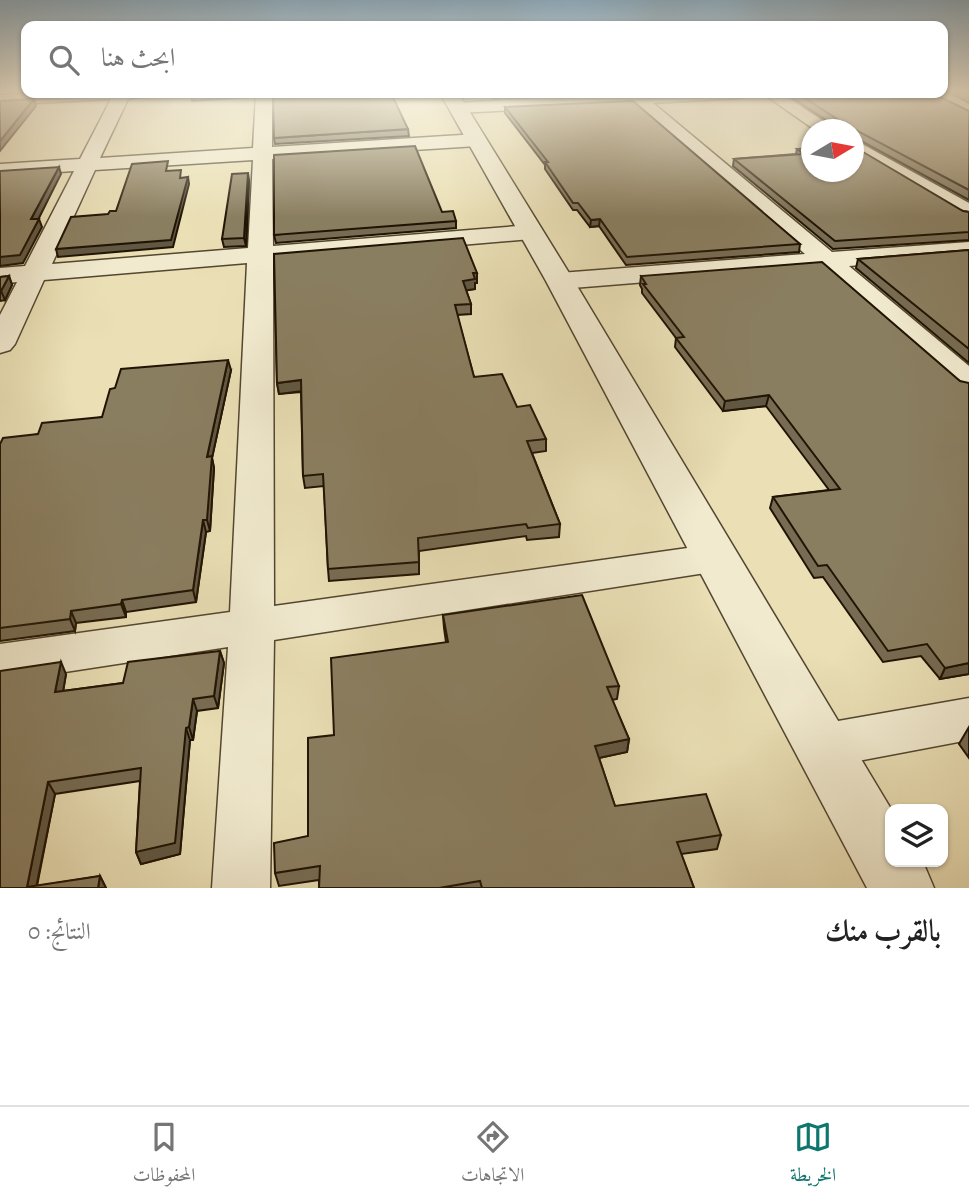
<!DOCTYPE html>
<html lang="ar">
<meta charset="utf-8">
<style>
body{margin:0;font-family:Alegreya,Amiri,serif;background:#f2f2f2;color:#222;direction:rtl}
.controls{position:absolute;right:21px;bottom:21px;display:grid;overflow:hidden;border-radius:14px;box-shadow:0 2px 5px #0004}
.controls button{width:63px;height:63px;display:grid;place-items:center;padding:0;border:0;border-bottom:2px solid #e0e0e0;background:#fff;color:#222;font:35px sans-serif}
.compass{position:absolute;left:801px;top:119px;width:63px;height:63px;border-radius:50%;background:#fff;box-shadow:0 2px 5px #0004;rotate:80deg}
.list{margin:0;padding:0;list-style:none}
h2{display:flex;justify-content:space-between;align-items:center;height:91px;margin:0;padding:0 28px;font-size:30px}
h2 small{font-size:23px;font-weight:400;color:#767676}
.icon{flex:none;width:38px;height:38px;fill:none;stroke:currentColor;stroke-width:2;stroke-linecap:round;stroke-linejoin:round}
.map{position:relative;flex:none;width:969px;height:888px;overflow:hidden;direction:ltr}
.search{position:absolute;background:#fff;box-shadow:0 2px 5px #0004;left:21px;right:21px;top:21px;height:77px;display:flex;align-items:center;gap:18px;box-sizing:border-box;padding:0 24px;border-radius:14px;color:#767676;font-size:26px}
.sheet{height:217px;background:#fff}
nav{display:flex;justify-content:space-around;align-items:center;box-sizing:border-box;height:98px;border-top:2px solid #e0e0e0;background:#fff;font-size:19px;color:#767676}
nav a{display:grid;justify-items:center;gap:4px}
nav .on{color:#0f766e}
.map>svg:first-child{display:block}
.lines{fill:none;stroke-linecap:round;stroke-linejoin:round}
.minor-casing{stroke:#534730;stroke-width:3}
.tertiary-casing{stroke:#534730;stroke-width:3}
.minor{fill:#f1eacf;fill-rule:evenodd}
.tertiary{fill:#f1eacf;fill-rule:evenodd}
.wall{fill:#776c53;stroke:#211404;stroke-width:2}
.shaded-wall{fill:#615843;stroke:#211404;stroke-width:2}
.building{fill:#8a7e60;stroke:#211404;stroke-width:2}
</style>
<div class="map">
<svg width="969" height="888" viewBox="0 0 969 888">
<rect width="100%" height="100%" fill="#eadfb5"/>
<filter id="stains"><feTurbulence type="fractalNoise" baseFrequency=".00286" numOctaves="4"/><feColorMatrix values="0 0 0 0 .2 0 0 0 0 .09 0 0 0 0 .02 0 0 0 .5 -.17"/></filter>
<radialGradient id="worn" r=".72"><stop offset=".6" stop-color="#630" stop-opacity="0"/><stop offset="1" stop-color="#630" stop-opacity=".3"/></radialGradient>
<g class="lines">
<g class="minor-casing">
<path id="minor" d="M45 93H148L146 96 128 99 100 158 253 148 256 93H272V147L477 134 486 140 477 146 272 159 273 246 531 225 539 227 543 232 539 237 531 239 273 261 274 606 716 544 731 549 737 559 731 569 274 640 270 888H212L228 647 0 682V644L230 612 247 263 44 280 15 344 10 350 0 353V315L17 282 0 284V268L25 266 74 171 0 176V164L80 159 111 99 0 105V95ZM253 160 248 248 52 264 95 170Z
M623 93H749L741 98 653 103 832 252 969 242V256L849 266 969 366V392L958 389 821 268 560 289 551 287 547 281 551 275 560 273 805 254 633 104 458 113 449 108 458 103Z
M762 93H781L837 130H815Z
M853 139 969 203V219L961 217 853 153Z
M969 698V740L821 768 803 762 795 746 803 730 821 724Z"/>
</g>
<g class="tertiary-casing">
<path id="tertiary" d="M440 93H458L574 281 891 809 890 862H923L934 888H867L546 281Z"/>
</g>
<use href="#minor" class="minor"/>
<use href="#tertiary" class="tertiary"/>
</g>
<path class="wall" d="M949 92H969V103Z
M192 93H255L253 97 192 101Z
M785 93H932L969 111V200L854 137 853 130H838V128Z
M505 107 800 244 799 252 626 265 599 226 590 227 577 210H573L545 169V165L505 113Z
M408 129 409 136 275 144 274 138Z
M797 149 963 211 969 212V240L833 249 733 166 734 159 796 154Z
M249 180 246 246 224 247 222 239Z
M442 212 456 221V228L276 243 274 235Z
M969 250V363L856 268 858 259Z
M274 254 477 283H475V289L466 290 471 304V314L457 315 474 377 517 407 546 439V451L532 453 560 524 559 537 527 540 526 536 419 551V574L329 581 328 569 324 486 305 488 303 476 301 392 279 394 277 383Z
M9 276 12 285 5 300 0 301V277Z
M641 276 960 381 969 674 940 679 921 656 883 662 823 577 814 578 770 508 773 497 829 490 766 406 723 411 675 347 676 338 642 293V289L640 285Z
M231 370 212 458 214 468 210 531 206 532 196 602 126 612V617L76 623 75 631 0 641V444L102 417Z
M443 615 619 686 617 699 612 700 629 739 627 752 599 758 615 806 721 835 717 849 681 854 694 888H319V880L279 886 275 873 308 836 334 735 446 642 444 628Z
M220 651 224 663 218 708 197 711 193 740H190L180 854 141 864 136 852 140 781 55 794 37 886 100 876 106 888H0L66 674 63 691 123 683Z
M969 727V758L959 744Z"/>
<path class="shaded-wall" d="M493 93H584L493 98Z
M34 99 36 106 0 151V141Z
M59 167 61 174 34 228 31 219Z
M248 173 249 180 246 246 244 238Z
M188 177 189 184 173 247 58 257 56 249Z
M39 219 42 227 23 263 0 266V257Z
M600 219 599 226 590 227 591 220Z
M473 273H477V283H475V289L463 291V281Z
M9 276 12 285 5 300 1 291Z
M228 360 231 370 212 458 214 468 210 531 207 520V457Z
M301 380 303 391 279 394 277 383Z
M769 395 766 406 723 411 725 401Z
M203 520 206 532 196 602 193 590Z
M122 600 126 612V617L121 604Z
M71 611 76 623 75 631 70 619Z
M220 651 224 663 218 708 214 696Z
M61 662 66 674 61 704 55 692Z
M969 663V674L940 679 945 668Z
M193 699 197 711 193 740 189 727Z
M186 728 190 740 180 854 141 864 136 852Z
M629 739 627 752 594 759 595 746Z
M48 782 55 794 36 888 27 887Z
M100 876 106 888H98Z"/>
<path class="building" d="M192 93H231L191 95Z
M273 93H391L408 129 274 138Z
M797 93H932L969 111V190L856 130 853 131V130H847L839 125 840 121Z
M34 99 0 141V101Z
M633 101 800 244 627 257 600 219 591 220 578 203H573L545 162H548L505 107Z
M415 146 442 212 453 211 456 221 274 235V155Z
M853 146 963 211 969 212V232L835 241 734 159 804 154 797 149 811 148V172H853Z
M168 161 166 171 181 170 180 178 188 177 171 240 56 249 71 217 108 214 110 211H116L132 164Z
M59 167 31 219H39L20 255 0 257V171Z
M248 173 244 238 222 239 232 174Z
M463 238 477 273H473L475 279 463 281 471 304 455 305 474 377 502 374 517 407 530 405 546 439 527 441 560 524 528 528 526 524 418 538 419 562 328 569 323 474 303 476 301 380 277 383 274 254Z
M969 250V349L858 259Z
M822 262 960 381 969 383V663L945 668 927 644 888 651 827 565 818 566 773 497 840 489 769 395 725 401 676 338 684 337 643 284H646L641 276Z
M9 276 1 291H0V277Z
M228 360 207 457 212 456 207 520H203L193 590 122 600 121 604 71 611 70 619 0 628V444L3 438 38 434 42 423 102 417 110 389 115 388 121 369Z
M582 595 619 686 607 687 629 739 595 746 615 806 706 794 721 835 677 842 694 888H482L480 881 439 888H319L320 866 275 873 274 843 308 836V738L334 735 331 658 448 642 443 615Z
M220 651 214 696 193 699 189 727 186 728 175 843 136 852 141 768 48 782 27 887 100 876 98 888H0V671L61 662 55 692 123 683 128 662Z"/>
<linearGradient id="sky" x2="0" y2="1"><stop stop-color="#8daabc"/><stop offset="0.42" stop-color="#f6f1de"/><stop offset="1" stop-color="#f6f1de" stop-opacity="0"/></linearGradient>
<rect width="969" height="217" fill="url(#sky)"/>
<rect width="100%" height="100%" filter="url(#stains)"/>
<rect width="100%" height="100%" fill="url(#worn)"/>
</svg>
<div class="controls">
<button><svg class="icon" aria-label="layers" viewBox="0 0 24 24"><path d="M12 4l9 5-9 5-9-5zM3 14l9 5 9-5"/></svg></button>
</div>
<svg class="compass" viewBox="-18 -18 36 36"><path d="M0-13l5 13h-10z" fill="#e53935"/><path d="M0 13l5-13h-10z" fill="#767676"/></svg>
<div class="search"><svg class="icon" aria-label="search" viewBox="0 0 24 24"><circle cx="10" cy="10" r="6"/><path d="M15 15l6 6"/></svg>ابحث هنا</div>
</div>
<section class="sheet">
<h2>بالقرب منك<small>النتائج: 0</small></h2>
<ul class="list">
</ul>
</section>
<nav>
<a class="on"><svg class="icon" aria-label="map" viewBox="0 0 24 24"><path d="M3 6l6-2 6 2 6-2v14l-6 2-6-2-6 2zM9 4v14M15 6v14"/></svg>الخريطة</a>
<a><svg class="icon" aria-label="directions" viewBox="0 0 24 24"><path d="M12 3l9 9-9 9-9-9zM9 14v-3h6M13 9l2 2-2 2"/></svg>الاتجاهات</a>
<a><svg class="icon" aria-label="saved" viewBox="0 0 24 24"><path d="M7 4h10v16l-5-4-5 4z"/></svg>المحفوظات</a>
</nav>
